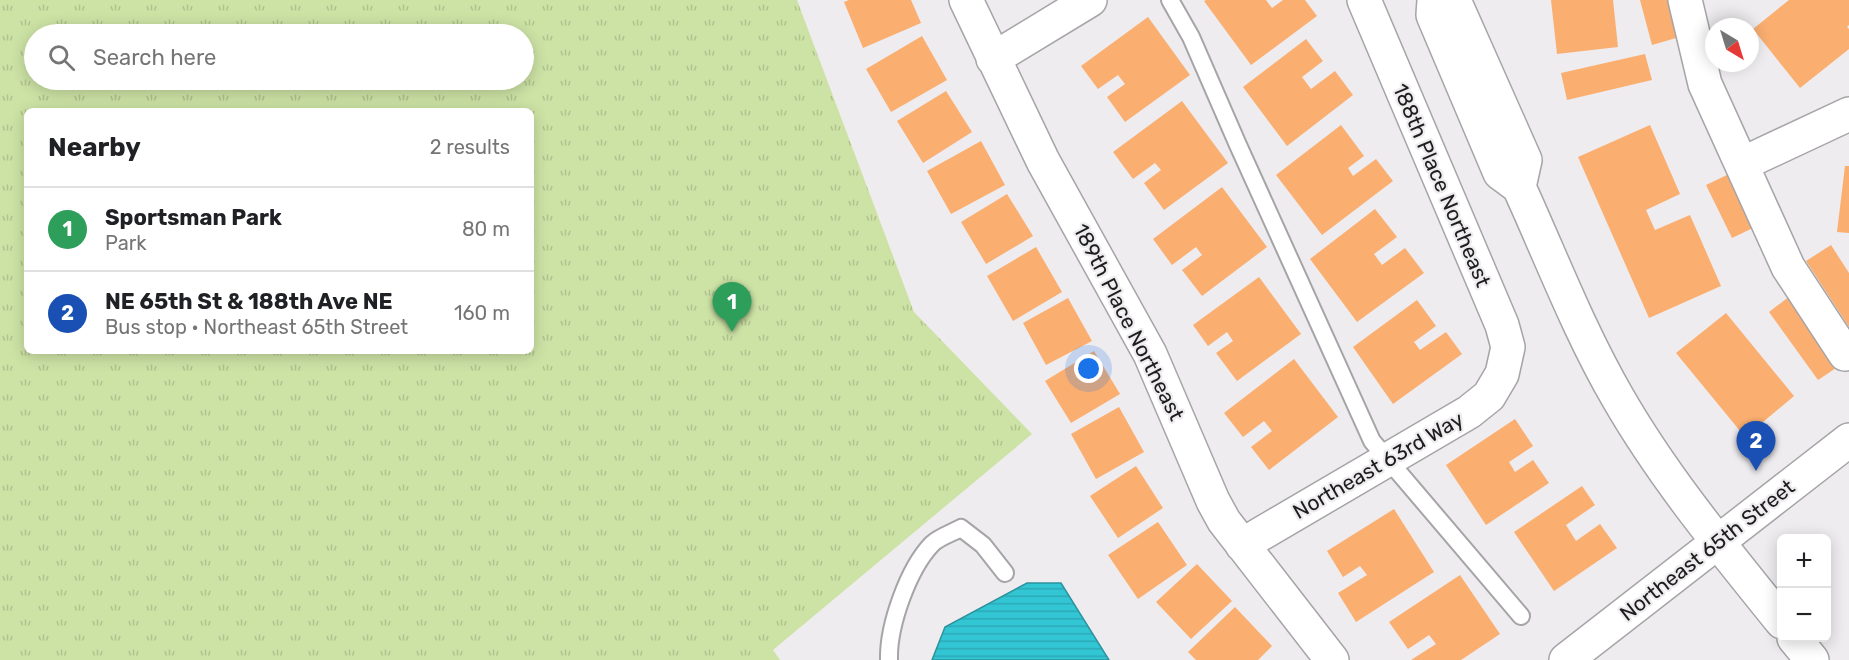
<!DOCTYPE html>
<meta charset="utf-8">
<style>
body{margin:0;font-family:Rubik,sans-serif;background:#f2f2f2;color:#202124}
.controls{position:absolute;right:18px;bottom:18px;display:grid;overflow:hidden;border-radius:9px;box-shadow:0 3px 15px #0003}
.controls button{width:54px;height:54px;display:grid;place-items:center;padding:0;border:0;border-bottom:2px solid #e0e0e0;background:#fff;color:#202124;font:30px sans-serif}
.compass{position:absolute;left:1705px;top:18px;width:54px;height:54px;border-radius:50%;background:#fff;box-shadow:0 3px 15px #0003;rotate:142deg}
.you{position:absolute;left:1089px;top:369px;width:21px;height:21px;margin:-15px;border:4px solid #fff;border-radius:50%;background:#1a73e8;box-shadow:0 0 0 9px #1a73e833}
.badge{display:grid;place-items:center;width:39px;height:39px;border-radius:50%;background:#b45309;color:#fff;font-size:20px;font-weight:700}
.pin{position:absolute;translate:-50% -50px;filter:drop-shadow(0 2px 3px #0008)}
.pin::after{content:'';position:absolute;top:32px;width:21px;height:18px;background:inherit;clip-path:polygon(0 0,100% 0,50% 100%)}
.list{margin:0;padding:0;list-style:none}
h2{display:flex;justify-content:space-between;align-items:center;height:78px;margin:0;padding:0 24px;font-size:26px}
h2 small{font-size:20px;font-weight:400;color:#757577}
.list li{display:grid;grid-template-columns:39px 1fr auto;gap:18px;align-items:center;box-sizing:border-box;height:84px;padding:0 24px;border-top:2px solid #e0e0e0}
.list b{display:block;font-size:22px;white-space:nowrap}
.list p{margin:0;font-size:20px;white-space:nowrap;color:#757577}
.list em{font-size:20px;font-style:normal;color:#757577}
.icon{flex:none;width:33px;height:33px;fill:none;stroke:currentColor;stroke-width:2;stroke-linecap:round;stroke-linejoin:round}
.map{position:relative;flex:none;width:1849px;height:660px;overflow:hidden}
.search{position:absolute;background:#fff;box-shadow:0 3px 15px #0003;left:24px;top:24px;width:510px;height:66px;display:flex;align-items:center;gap:15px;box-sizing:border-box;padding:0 21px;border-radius:33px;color:#757577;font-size:22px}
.panel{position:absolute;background:#fff;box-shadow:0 3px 15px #0003;left:24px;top:108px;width:510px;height:246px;border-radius:9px}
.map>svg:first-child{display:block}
.park{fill:url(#park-tufts);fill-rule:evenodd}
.water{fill:url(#water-rules);stroke:#2c939d;stroke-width:1.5}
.building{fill:#faae70}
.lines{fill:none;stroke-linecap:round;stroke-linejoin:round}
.service-casing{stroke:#a6a4a7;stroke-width:20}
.minor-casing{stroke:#a6a4a7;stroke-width:36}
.tertiary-casing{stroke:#a6a4a7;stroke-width:36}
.service{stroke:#fff;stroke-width:16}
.minor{stroke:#fff;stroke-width:33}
.tertiary{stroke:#fff;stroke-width:33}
.labels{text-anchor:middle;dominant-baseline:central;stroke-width:4.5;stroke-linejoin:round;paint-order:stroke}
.street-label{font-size:21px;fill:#1e1d1e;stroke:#eeecef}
</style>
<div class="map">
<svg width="1849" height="660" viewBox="0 0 1849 660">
<defs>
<pattern id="park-tufts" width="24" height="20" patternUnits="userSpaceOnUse" patternTransform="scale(1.5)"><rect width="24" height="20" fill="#cde3a5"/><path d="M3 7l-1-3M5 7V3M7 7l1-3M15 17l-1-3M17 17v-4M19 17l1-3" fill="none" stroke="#b0c28e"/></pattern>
<pattern id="water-rules" width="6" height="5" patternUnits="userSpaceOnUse" patternTransform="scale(1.5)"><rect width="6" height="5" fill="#32c5d4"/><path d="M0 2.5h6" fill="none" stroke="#2ca9b6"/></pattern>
</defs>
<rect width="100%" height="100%" fill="#eeecef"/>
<path class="park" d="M0 0H797L914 312 1032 434 773 650 780 660H0ZM34 34H524V80H34ZM27 111H531V351H27Z"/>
<path class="water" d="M1027 583H1061L1109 660H932L945 627Z"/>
<path class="building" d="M849 0H911L921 23 863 48 844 2Z
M1206 0H1266L1272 8 1283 0H1305L1317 16 1251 65 1204 1Z
M1551 0H1613L1618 47 1557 54Z
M1640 0H1673L1683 36 1652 45Z
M1789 0H1849V25L1847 27 1849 29V49L1800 88 1753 29Z
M1148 17 1190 75 1125 122 1107 97 1125 84 1118 75 1098 89 1081 66Z
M922 36 947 80 891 112 866 69Z
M1306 39 1323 61 1302 77 1311 89 1335 71 1353 95 1287 146 1243 87Z
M1645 54 1652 80 1567 100 1561 73Z
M946 91 972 132 923 163 897 121Z
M1182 101 1228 163 1164 210 1144 183 1161 170 1155 163 1133 179 1113 152Z
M1341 125 1364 156 1348 168 1353 176 1376 159 1393 181 1322 235 1276 175Z
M1650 125 1680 194 1646 210 1655 230 1690 215 1721 286 1649 318 1578 157Z
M981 141 1005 185 951 214 927 171Z
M1845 166H1849V233L1837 232Z
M1731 173 1757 226 1732 238 1706 185Z
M1222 187 1267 247 1202 296 1182 270 1202 255 1196 247 1172 265 1153 239Z
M1007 194 1033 236 986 264 961 222Z
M1375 209 1397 237 1374 254 1382 265 1405 248 1424 273 1357 322 1310 259Z
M1831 245 1849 273V327L1806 261Z
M1036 247 1062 292 1013 321 987 276Z
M1259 277 1301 334 1237 381 1216 353 1233 341 1227 332 1208 346 1193 325Z
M1790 296 1839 366 1818 380 1769 312Z
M1068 298 1092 341 1046 365 1023 323Z
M1417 300 1436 326 1414 342 1420 350 1446 332 1462 354 1393 404 1353 347Z
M1726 313 1794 396 1745 437 1676 353Z
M1094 351 1120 394 1071 423 1045 381Z
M1294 359 1338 417 1269 470 1251 447 1272 431 1264 421 1243 437 1224 413Z
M1119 407 1144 452 1096 479 1071 434Z
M1515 419 1533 446 1509 462 1515 472 1533 460 1549 483 1486 525 1446 465Z
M1136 466 1163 508 1118 538 1090 496Z
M1582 486 1595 505 1566 525 1576 541 1600 524 1617 548 1554 591 1514 532Z
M1394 509 1434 572 1356 622 1338 593 1367 575 1360 566 1343 577 1327 551Z
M1158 522 1187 565 1138 599 1108 555Z
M1197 564 1232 601 1191 639 1156 602Z
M1460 575 1500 634 1461 660H1411L1436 644 1429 635 1408 649 1389 622Z
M1235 607 1272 646 1258 660H1196L1188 652Z"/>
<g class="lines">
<g class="service-casing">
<path id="service" d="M1170 0 1191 37 1238 145 1372 441 1521 616
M889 660C888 626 908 569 932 544 939 537 952 533 961 528L983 545 1005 573"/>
</g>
<g class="minor-casing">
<path id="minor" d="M966 0 1043 161 1150 354 1213 501 1224 521 1332 660
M1685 0 1705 84 1788 267 1845 354
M993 59 1090 0
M1742 164 1849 114
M1242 545 1469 412 1489 396 1502 374 1508 347 1502 325 1364 0"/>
</g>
<g class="tertiary-casing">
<path id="tertiary" d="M1434 0 1433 15 1500 173 1519 187C1551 257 1579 331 1618 398 1664 478 1724 550 1782 622
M1447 0 1457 7 1525 160 1519 187
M1794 638 1812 660
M1566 660 1849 440"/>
</g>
<use href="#service" class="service"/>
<use href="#minor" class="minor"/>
<use href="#tertiary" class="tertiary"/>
</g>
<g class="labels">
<g class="street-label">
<text transform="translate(1442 185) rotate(67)">188th Place Northeast</text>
<text transform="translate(1129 322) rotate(63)">189th Place Northeast</text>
<text transform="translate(1378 465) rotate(-30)">Northeast 63rd Way</text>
<text transform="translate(1707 550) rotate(-38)">Northeast 65th Street</text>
</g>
</g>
</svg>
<div class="controls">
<button>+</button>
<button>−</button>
</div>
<svg class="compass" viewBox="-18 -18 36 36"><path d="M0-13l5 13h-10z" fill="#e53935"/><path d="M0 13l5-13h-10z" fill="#757577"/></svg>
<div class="you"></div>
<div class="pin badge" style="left:732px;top:332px;background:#2e9e5b">1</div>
<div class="pin badge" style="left:1756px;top:471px;background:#1a4fb4">2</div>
<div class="search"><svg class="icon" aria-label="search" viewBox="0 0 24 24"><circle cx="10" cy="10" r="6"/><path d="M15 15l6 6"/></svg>Search here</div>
<section class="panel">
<h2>Nearby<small>2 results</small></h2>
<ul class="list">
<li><span class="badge" style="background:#2e9e5b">1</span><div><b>Sportsman Park</b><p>Park</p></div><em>80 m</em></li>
<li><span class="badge" style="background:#1a4fb4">2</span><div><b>NE 65th St &amp; 188th Ave NE</b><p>Bus stop · Northeast 65th Street</p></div><em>160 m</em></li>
</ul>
</section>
</div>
